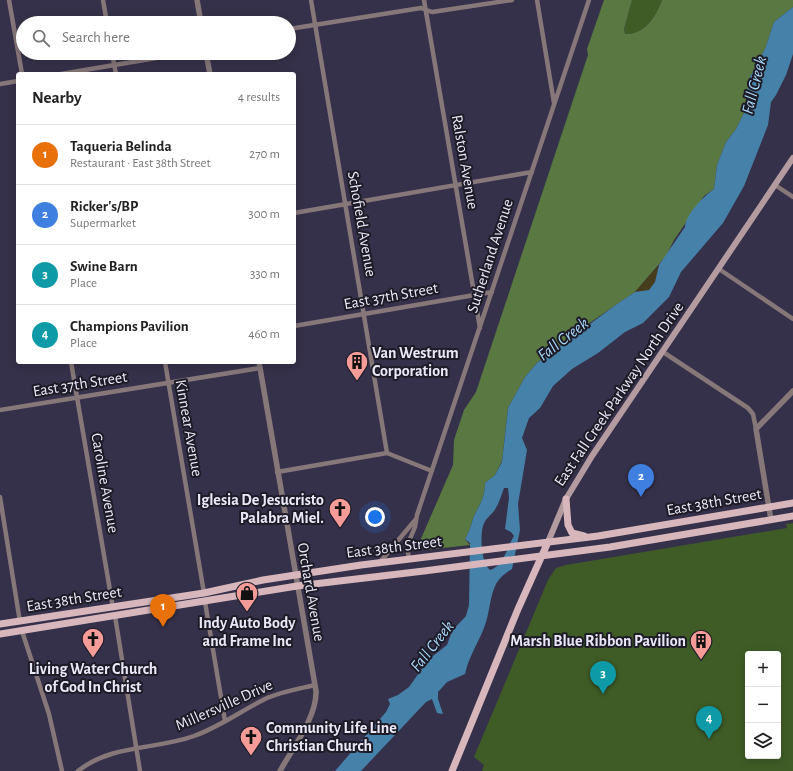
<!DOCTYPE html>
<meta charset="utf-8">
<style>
body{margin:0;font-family:"Alegreya Sans",sans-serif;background:#f2f2f2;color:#222}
.controls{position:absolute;right:12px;bottom:12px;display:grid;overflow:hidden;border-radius:4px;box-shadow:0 2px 10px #0003}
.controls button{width:36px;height:36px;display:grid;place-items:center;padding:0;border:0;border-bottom:1px solid #e0e0e0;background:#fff;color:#222;font:20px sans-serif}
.you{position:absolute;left:375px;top:517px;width:14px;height:14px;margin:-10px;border:3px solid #fff;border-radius:50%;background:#1a73e8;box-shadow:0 0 0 6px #1a73e833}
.badge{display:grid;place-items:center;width:26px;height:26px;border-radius:50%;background:#7c3aed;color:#fff;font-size:13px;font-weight:700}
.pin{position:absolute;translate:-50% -33px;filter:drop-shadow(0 1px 2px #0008)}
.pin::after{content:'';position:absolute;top:21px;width:14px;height:12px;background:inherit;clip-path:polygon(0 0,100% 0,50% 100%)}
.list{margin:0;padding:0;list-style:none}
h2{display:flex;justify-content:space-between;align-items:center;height:52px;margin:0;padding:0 16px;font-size:17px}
h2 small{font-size:13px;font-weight:400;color:#767676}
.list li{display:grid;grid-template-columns:26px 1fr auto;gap:12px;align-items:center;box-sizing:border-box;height:60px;padding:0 16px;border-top:1px solid #e0e0e0}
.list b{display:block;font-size:15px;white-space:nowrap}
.list p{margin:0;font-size:13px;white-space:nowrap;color:#767676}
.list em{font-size:13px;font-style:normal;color:#767676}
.icon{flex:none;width:22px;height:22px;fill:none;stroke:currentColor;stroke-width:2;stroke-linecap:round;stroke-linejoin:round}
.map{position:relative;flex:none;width:793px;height:771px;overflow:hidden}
.search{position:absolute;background:#fff;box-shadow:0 2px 10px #0003;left:16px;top:16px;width:280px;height:44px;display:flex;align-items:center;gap:10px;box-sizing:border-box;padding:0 14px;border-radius:22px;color:#767676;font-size:15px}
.panel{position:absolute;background:#fff;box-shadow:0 2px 10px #0003;left:16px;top:72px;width:280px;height:292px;border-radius:4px}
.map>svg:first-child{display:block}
.green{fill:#3f5c26;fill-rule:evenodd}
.forest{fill:#5a7841}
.sand{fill:#453d1c}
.water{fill:#4681a9;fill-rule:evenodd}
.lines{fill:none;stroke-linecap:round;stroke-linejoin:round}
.minor{stroke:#867779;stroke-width:4.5}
.tertiary{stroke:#867779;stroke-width:5.5}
.secondary{stroke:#b49b9f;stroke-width:6}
.primary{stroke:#d7b7bc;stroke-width:7}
.labels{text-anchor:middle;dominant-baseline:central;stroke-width:4;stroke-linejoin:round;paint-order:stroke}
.street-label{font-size:16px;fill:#eae8f8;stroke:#1d1b26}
.poi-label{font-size:16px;font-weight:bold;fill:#eae8f8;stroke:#1d1b26;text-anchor:start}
.water-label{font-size:17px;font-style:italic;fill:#a7d7fa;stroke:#1d1b26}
</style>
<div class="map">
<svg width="793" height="771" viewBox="0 0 793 771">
<rect width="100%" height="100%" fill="#36314a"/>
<path class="green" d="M632 0H662C656 17 644 35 625 34L624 29Z
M793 523V771H482L484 765 474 757 548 580 556 568 566 565 787 528 786 524ZM748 654H778V756H748Z"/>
<path class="forest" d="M604 0H632L624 29 625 34C644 35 656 17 662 0H793V7L774 22 765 49 749 79 745 111 736 129 726 142 717 165 714 189 704 196 674 240 666 256 635 292 585 326 537 363 525 377 508 408 502 461 495 475 485 483C485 497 480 504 474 516 471 524 470 531 465 539L470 545 425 550 419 546 420 541 453 465 454 440 464 410 476 392 588 55 587 49Z"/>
<path class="sand" d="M659 265 655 282 649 290 635 292Z"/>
<path class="water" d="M793 7V54L786 75 776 95 771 102 768 125 744 186 723 223 681 272 669 297 643 323 625 332 598 353 572 369 553 386 540 408 529 418 522 438 527 450 518 504 520 530 512 569C506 573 500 577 496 584 490 596 490 609 486 622 480 641 469 655 465 674L447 682 438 692V699L443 714 437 713 432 699 426 702 361 771H335L386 712 390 704 388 699 398 695 409 687 429 659 447 645 452 631 466 616 469 605 470 543 465 539C470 531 471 524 474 516 480 504 485 497 485 483L495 475 502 462 508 408 525 377 537 363 617 304 635 292 649 290 655 282 659 265 685 227C686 214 703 197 714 189L717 165 726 142 736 129 745 111 749 79 765 49 774 22ZM504 488H508L509 498 505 529 511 532 514 536C507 547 504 566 490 570 481 563 480 536 483 526 485 519 490 516 494 511 499 504 501 496 504 488Z"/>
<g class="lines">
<path class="minor" d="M9 0 22 74
M103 0 107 23
M311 0 387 453
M424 0 480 328
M537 0 554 103
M289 29 421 8 432 12 512 0
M112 53 116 74
M61 74 186 53
M0 84 18 81
M775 185 793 197
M294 213 532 172
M719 269 793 319
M294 326 492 292
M663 352 748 408 753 414 756 429
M71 362 113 608
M165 362 204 593
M0 410 260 368
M277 472 387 453 432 471
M0 497 20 622
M409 559 407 546 415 527 417 515 589 0
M380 562 416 519
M205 602 225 721
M115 616 140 771
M22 631 49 714 62 771
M78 771C112 744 155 750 194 736 219 727 241 711 265 699 280 692 298 689 315 685"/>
<path class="tertiary" d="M197 0 201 23
M206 53 210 74
M259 362 316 691C317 717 292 749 280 771
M771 520 756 429 793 391"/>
<path class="secondary" d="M548 542 566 499 592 456 793 158"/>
<path class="primary" d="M566 499 568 525 572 533 584 536
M0 624 204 593 263 580 361 565 598 536 793 503
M0 634 297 586 424 571 610 547 793 516
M452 771 518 609 548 542"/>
</g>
<defs>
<g id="building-pin" transform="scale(1.15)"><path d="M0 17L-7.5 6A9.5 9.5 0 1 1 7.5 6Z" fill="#f59b98" stroke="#1d1b26"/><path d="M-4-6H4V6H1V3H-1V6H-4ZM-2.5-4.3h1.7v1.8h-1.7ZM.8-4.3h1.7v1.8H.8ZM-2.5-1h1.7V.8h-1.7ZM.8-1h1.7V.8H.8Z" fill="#111"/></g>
<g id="church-pin" transform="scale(1.15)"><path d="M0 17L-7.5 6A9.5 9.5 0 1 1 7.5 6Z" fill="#f59b98" stroke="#1d1b26"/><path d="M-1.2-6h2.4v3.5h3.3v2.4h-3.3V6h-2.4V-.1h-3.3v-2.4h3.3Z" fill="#111"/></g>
<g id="shop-pin" transform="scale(1.15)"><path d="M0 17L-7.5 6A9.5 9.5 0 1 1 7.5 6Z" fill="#f59b98" stroke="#1d1b26"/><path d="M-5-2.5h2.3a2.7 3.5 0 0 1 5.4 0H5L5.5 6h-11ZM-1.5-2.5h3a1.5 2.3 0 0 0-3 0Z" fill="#111"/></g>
</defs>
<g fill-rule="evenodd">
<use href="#building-pin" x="357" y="362"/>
<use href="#church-pin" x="340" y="509"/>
<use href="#shop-pin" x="247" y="593"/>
<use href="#church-pin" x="93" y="639"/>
<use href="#building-pin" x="701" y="641"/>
<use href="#church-pin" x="251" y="737"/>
</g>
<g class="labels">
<g class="street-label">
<text transform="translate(465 162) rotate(80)">Ralston Avenue</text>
<text transform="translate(362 224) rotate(80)">Schofield Avenue</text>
<text transform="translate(490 256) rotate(-72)">Sutherland Avenue</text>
<text transform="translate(391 296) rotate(-10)">East 37th Street</text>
<text transform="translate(80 384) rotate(-9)">East 37th Street</text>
<text transform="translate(619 394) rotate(-56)">East Fall Creek Parkway North Drive</text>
<text transform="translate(189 428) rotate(80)">Kinnear Avenue</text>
<text transform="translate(105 483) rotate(80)">Caroline Avenue</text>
<text transform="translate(714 502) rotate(-10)">East 38th Street</text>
<text transform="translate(394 547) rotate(-7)">East 38th Street</text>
<text transform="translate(311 592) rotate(80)">Orchard Avenue</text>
<text transform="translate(74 599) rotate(-9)">East 38th Street</text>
<text transform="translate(224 705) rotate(-24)">Millersville Drive</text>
</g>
<g class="poi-label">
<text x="372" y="353">Van Westrum<tspan x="372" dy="18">Corporation</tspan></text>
<text x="324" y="500" text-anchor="end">Iglesia De Jesucristo<tspan x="324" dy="18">Palabra Miel.</tspan></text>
<text x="247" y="623" text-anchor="middle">Indy Auto Body<tspan x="247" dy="18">and Frame Inc</tspan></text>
<text x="686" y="641" text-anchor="end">Marsh Blue Ribbon Pavilion</text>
<text x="93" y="669" text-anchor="middle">Living Water Church<tspan x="93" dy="18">of God In Christ</tspan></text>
<text x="266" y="728">Community Life Line<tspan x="266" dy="18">Christian Church</tspan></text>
</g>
<g class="water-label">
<text transform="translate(754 85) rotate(-76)">Fall Creek</text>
<text transform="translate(563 339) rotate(-38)">Fall Creek</text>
<text transform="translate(432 646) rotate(-52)">Fall Creek</text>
</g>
</g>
</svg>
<div class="controls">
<button>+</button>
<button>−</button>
<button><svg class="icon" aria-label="layers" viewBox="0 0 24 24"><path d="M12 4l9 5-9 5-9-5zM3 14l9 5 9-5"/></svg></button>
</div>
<div class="you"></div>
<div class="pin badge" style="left:163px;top:627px;background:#e8710a">1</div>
<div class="pin badge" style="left:641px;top:497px;background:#3f7fe0">2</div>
<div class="pin badge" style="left:603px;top:694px;background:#0f9aa8">3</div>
<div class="pin badge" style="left:709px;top:739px;background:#0f9aa8">4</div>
<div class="search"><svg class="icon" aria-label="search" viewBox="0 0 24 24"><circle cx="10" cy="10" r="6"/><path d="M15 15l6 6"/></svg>Search here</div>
<section class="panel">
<h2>Nearby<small>4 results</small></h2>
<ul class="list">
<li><span class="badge" style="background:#e8710a">1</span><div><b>Taqueria Belinda</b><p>Restaurant · East 38th Street</p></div><em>270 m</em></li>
<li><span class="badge" style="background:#3f7fe0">2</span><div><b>Ricker's/BP</b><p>Supermarket</p></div><em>300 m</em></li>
<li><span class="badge" style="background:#0f9aa8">3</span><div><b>Swine Barn</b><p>Place</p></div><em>330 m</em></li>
<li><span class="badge" style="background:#0f9aa8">4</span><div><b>Champions Pavilion</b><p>Place</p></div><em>460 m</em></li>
</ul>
</section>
</div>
